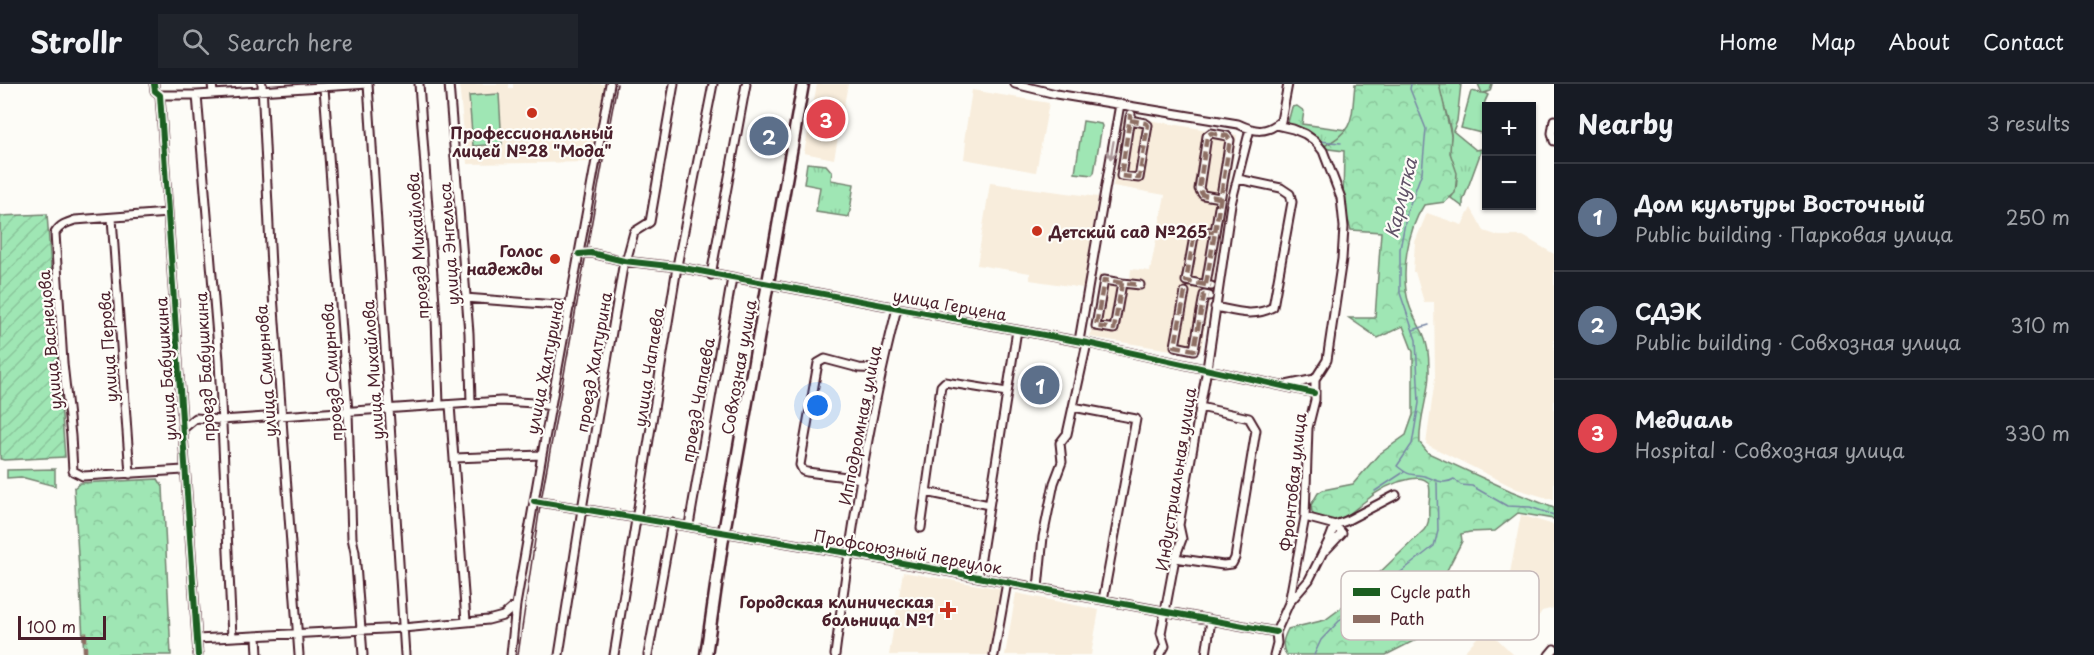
<!DOCTYPE html>
<meta charset="utf-8">
<style>
body{margin:0;font-family:"Playpen Sans",sans-serif;background:#20242c;color:#f1f3f6}
.controls{position:absolute;right:18px;top:18px;display:grid;overflow:hidden;border-radius:0px;box-shadow:0 2px 4px #0004}
.controls button{width:54px;height:54px;display:grid;place-items:center;padding:0;border:0;border-bottom:2px solid #363941;background:#171b24;color:#f1f3f6;font:30px sans-serif}
.scale{position:absolute;left:18px;bottom:15px;width:88px;box-sizing:border-box;padding-left:6px;border:3px solid #4a1f2b;border-top:0;font-size:16px;line-height:21px;white-space:nowrap;color:#4a1f2b;-webkit-text-stroke:4px #fdfcf7;paint-order:stroke}
.you{position:absolute;left:818px;top:322px;width:21px;height:21px;margin:-15px;border:4px solid #fff;border-radius:50%;background:#1a73e8;box-shadow:0 0 0 9px #1a73e833}
.badge{display:grid;place-items:center;width:39px;height:39px;border-radius:50%;background:#8c9099;color:#fff;font-size:20px;font-weight:700}
.pin{position:absolute;translate:-50% -50%;border:3px solid #fff;box-shadow:0 2px 6px #0006}
.list{margin:0;padding:0;list-style:none}
h2{display:flex;justify-content:space-between;align-items:center;height:78px;margin:0;padding:0 24px;font-size:26px}
h2 small{font-size:20px;font-weight:400;color:#9ea1a6}
.list li{display:grid;grid-template-columns:39px 1fr auto;gap:18px;align-items:center;box-sizing:border-box;height:108px;padding:0 24px;border-top:2px solid #363941}
.list b{display:block;font-size:22px;white-space:nowrap}
.list p{margin:0;font-size:20px;white-space:nowrap;color:#9ea1a6}
.list em{font-size:20px;font-style:normal;color:#9ea1a6}
.icon{flex:none;width:33px;height:33px;fill:none;stroke:currentColor;stroke-width:2;stroke-linecap:round;stroke-linejoin:round}
.map{position:relative;flex:none;width:1554px;height:571px;overflow:hidden}
header{display:flex;align-items:center;gap:36px;box-sizing:border-box;height:84px;padding:0 30px;background:#171b24;border-bottom:2px solid #363941}
header strong{font-size:28px}
nav{display:flex;gap:33px;margin-inline-start:auto;font-size:21px}
.search{width:420px;height:54px;background:#20242c;display:flex;align-items:center;gap:15px;box-sizing:border-box;padding:0 21px;border-radius:0px;color:#9ea1a6;font-size:22px}
main{display:flex}
aside{flex:1;background:#171b24}
.map>svg:first-child{display:block}
.built{fill:#f8eddc}
.grass{fill:url(#grass-tufts);stroke:#748270;stroke-width:1.5}
.forest{fill:url(#forest-crowns);stroke:#748270;stroke-width:1.5}
.park{fill:#9fe6b4;stroke:#748270;stroke-width:1.5}
.garden{fill:url(#garden-furrows);stroke:#748270;stroke-width:1.5}
.lines{fill:none;stroke-linecap:round;stroke-linejoin:round}
.stream{stroke:#7886a4;stroke-width:1.5}
.street-casing{stroke:#4a1f2b;stroke-width:11}
.secondary-casing{stroke:#4a1f2b;stroke-width:15}
.street{stroke:#fdfcf7;stroke-width:7}
.secondary{stroke:#fdfcf7;stroke-width:10}
.tram{stroke:#4a1f2b;stroke-width:1.5}
.quiet{stroke:#8d6e63;stroke-width:4.5;stroke-dasharray:9 4.5;stroke-linecap:butt}
.cycleway-casing{stroke:#fdfcf7;stroke-width:10}
.cycleway{stroke:#1b5e20;stroke-width:6}
.oneway{stroke:#ac999b}
.poi-dot{fill:#c8321e;stroke:#fdfcf7;stroke-width:2}
.labels{text-anchor:middle;dominant-baseline:central;stroke-width:4.5;stroke-linejoin:round;paint-order:stroke}
.poi-label{font-size:16px;font-weight:bold;fill:#4a1f2b;stroke:#fdfcf7;text-anchor:end}
.street-label{font-size:16px;fill:#4a1f2b;stroke:#fdfcf7}
.water-label{font-size:18px;font-style:italic;fill:#615368;stroke:#fdfcf7}
.key{fill:#fdfcf7;stroke:#c7baba;stroke-width:1.5}
.key-label{font-size:16px;fill:#4a1f2b}
</style>
<header>
<strong>Strollr</strong>
<div class="search"><svg class="icon" aria-label="search" viewBox="0 0 24 24"><circle cx="10" cy="10" r="6"/><path d="M15 15l6 6"/></svg>Search here</div>
<nav><a>Home</a><a>Map</a><a>About</a><a>Contact</a></nav>
</header>
<main>
<div class="map">
<svg width="1554" height="571" viewBox="0 0 1554 571">
<defs>
<pattern id="grass-tufts" width="24" height="20" patternUnits="userSpaceOnUse" patternTransform="scale(1.5)"><rect width="24" height="20" fill="#9fe6b4"/><path d="M3 7l-1-3M5 7V3M7 7l1-3M15 17l-1-3M17 17v-4M19 17l1-3" fill="none" stroke="#8ac59b"/></pattern>
<pattern id="forest-crowns" width="20" height="18" patternUnits="userSpaceOnUse" patternTransform="scale(1.5)"><rect width="20" height="18" fill="#9fe6b4"/><path d="M2 6a3 3 0 1 1 6 0M12 15a3 3 0 1 1 6 0" fill="none" stroke="#8ac59b"/></pattern>
<pattern id="garden-furrows" width="10" height="10" patternUnits="userSpaceOnUse" patternTransform="scale(1.5)"><rect width="10" height="10" fill="#9fe6b4"/><path d="M-1 1l2-2M0 10L10 0M9 11l2-2" fill="none" stroke="#8ac59b"/></pattern>
</defs>
<rect width="100%" height="100%" fill="#fdfcf7"/>
<filter id="ink" filterUnits="userSpaceOnUse"><feTurbulence type="fractalNoise" baseFrequency=".0167" numOctaves="2"/><feDisplacementMap in="SourceGraphic" scale="12" xChannelSelector="R" yChannelSelector="G"/><feConvolveMatrix kernelMatrix="1 2 1 2 8 2 1 2 1" color-interpolation-filters="sRGB"/></filter>
<g filter="url(#ink)">
<path class="built" d="M459 0H509V4H513V0H607L593 78 467 80Z
M817 0H848L834 75 804 69Z
M972 6 1049 19 1036 88 964 75 966 58 964 57Z
M1124 32 1237 51 1201 266 1196 270 1090 253 1099 190 1130 195 1131 185 1150 187 1165 111 1113 102Z
M990 99 1098 113 1083 204 1030 196V189L977 181Z
M1471 124 1484 147 1499 152H1523L1554 170V416L1517 405 1426 360 1435 295 1434 218H1424L1415 188H1413L1415 158 1427 129 1462 141Z
M1521 431 1554 441V524L1542 527 1532 542 1518 532H1513L1509 494Z
M903 488 1002 505 990 571H889Z
M1016 509 1099 526 1091 571H1005Z
M1486 544 1514 571H1461Z"/>
<path class="grass" d="M1439 0H1461L1457 37 1453 47 1476 66 1482 65 1463 117V123L1451 114C1462 99 1455 85 1450 70 1448 63 1451 57 1451 51 1450 33 1440 17 1439 0Z
M1297 22 1304 27 1302 40 1347 46 1337 55 1321 64 1287 42 1292 23Z
M807 79 826 81 832 88 831 96 854 100 849 133 816 128 820 103 804 100Z
M55 385V402L21 393 7 394V386Z"/>
<path class="forest" d="M1355 0H1439L1451 51 1450 69 1457 89 1455 109 1445 118 1424 121C1407 147 1400 190 1409 220 1412 231 1418 239 1423 249 1428 260 1429 274 1429 285 1430 311 1418 334 1420 359L1428 369 1511 407 1554 424V435L1518 429 1495 447 1470 448 1461 450 1462 457 1442 496 1445 506 1469 522 1472 529 1466 543 1457 547H1433L1386 571H1286C1281 561 1283 555 1288 545L1325 536 1348 519 1424 446C1431 438 1428 431 1429 420 1431 403 1432 391 1410 395 1393 398 1377 407 1364 418 1356 424 1348 433 1338 437 1330 440 1323 437 1316 435L1312 428 1311 421 1318 409 1323 406 1353 400 1378 371 1406 351 1413 331V268L1403 242 1378 254 1349 234H1375L1381 148 1351 146 1343 119 1344 67 1321 64C1356 46 1351 36 1355 0Z
M158 395 163 403 171 571H84L74 404 80 399Z"/>
<path class="park" d="M1478 0H1492L1490 7 1484 9 1488 11C1478 28 1489 35 1485 50L1461 44 1471 7 1482 9Z
M499 10 502 60 473 62 469 12Z
M1083 37 1101 40 1102 42 1094 89 1092 91 1075 89Z"/>
<path class="garden" d="M47 130 65 373 4 376 0 375V132Z"/>
<g class="lines">
<path class="stream" d="M1411 0 1410 5 1426 45 1422 88 1407 128 1400 165V209L1416 256 1419 319 1412 360 1397 382C1411 393 1409 389 1424 392 1435 395 1443 402 1454 395L1461 401 1472 402 1507 422 1530 423 1554 431
M1319 57 1341 59
M1413 246 1429 241
M1375 407 1404 388
M1314 571 1321 556 1341 535 1434 462 1438 447 1437 399"/>
<g class="street-casing">
<path id="street" d="M154 0 155 7 160 11 198 571
M212 0 213 9
M262 0 271 183 299 571
M368 0 405 571
M419 0 436 233 439 321
M449 0 469 249 471 319
M1015 0 1056 10 1238 40C1255 48 1266 50 1281 37L1288 0
M324 4 348 328 352 454 355 468 363 571
M160 11H197L368 0
M197 11 219 276 232 553
M1130 36 1145 39 1148 41 1139 94 1121 92 1130 33 1131 30
M1554 36 1552 49 1554 57
M168 129 75 136C66 139 60 141 55 149L63 279 71 352 73 387 83 392 184 386
M112 134 130 390
M1215 148 1230 56 1227 52 1211 49 1207 52 1199 105 1203 111 1220 114
M579 170 591 169 624 177 678 183 1087 259 1314 309
M711 191 746 0
M1122 199 1104 196 1096 242 1114 245 1122 199 1140 201
M1206 200 1215 148 1195 147 1186 197 1211 202
M1185 208 1175 262 1194 266 1204 211 1209 212
M465 214 570 222
M1215 223C1235 227 1254 234 1273 223L1292 118 1290 110 1281 104 1238 95
M1079 257 1120 20
M1286 301 1315 295
M450 321 466 537
M1073 323 1136 335 1103 516
M184 344 196 334 221 336 501 317 534 319 550 322
M454 374 542 371
M862 395 807 388 803 387 800 381 818 279 825 275 859 284 881 285
M926 408 989 421
M534 417 848 469 1276 548
M1305 433 1335 441 1342 449 1326 466
M689 441 732 194
M921 444 941 302 945 298 1007 308
M1175 474 1223 481 1232 480 1235 474 1256 346 1249 334 1200 323
M978 493 1017 246
M1038 504 1043 453 1054 399 1062 378 1060 359 1067 350 1087 259
M1290 518 1309 496 1330 454 1335 441 1346 437 1396 411
M1276 548 1289 519 1305 433 1308 344 1315 316V295L1327 276 1342 175 1344 143 1341 114 1323 67 1315 57 1305 50 1293 45 1276 41
M257 552 258 571
M197 555 403 544 488 536 503 532 516 521
M511 571 516 521 542 371 610 0
M559 571 582 425 624 177 627 174 634 148 650 138 674 0
M614 571 678 177 713 0
M648 571 672 439
M835 571C850 454 868 338 897 224
M994 571 1007 498
M1160 571 1165 562 1161 549 1175 474 1182 455 1179 441 1207 285 1231 120 1250 45
M1206 571 1211 536
M1274 571 1277 559 1276 548
M1549 571 1554 565"/>
</g>
<g class="secondary-casing">
<path id="secondary" d="M706 571 723 454 803 0"/>
</g>
<use href="#street" class="street"/>
<use href="#secondary" class="secondary"/>
<path class="tram" d="M518 571 540 422 617 0"/>
<path class="quiet" d="M1130 36 1145 39 1148 41 1139 94 1121 92 1130 33 1131 30
M1215 148 1230 56 1227 52 1211 49 1207 52 1199 105 1203 111 1220 114
M1122 199 1104 196 1096 242 1114 245 1122 199 1140 201
M1206 200 1215 148 1195 147 1186 197 1211 202
M1185 208 1175 262 1194 266 1204 211 1209 212
M85 571V544"/>
<g class="cycleway-casing">
<path id="cycleway" d="M154 0 155 7 160 11 198 571
M579 170 591 169 624 177 678 183 1087 259 1314 309
M534 417 848 469 1276 548"/>
</g>
<use href="#cycleway" class="cycleway"/>
</g>
<defs><path id="oneway-shaft" d="M-6 0H5M1.5-3L5.5 0L1.5 3" fill="none" stroke-width="1.6" stroke-linecap="round" stroke-linejoin="round" transform="scale(1.5)"/></defs>
<use class="oneway" href="#oneway-shaft" transform="translate(1112 66) rotate(100)"/>
</g>
<g class="poi-dot">
<circle cx="532" cy="29" r="6"/>
<circle cx="1037" cy="147" r="6"/>
<circle cx="555" cy="175" r="6"/>
<path d="M945 517h6v6h6v6h-6v6h-6v-6h-6v-6h6z"/>
</g>
<g class="labels">
<g class="poi-label">
<text x="532" y="48" text-anchor="middle">Профессиональный<tspan x="532" dy="18">лицей №28 "Мода"</tspan></text>
<text x="1049" y="147" text-anchor="start">Детский сад №265</text>
<text x="543" y="166">Голос<tspan x="543" dy="18">надежды</tspan></text>
<text x="934" y="517">Городская клиническая<tspan x="934" dy="18">больница №1</tspan></text>
</g>
<g class="street-label">
<text transform="translate(448 160) rotate(-94)">улица Энгельса</text>
<text transform="translate(417 162) rotate(-94)">проезд Михайлова</text>
<text transform="translate(950 220) rotate(10)">улица Герцена</text>
<text transform="translate(49 256) rotate(-95)">улица Васнецова</text>
<text transform="translate(107 263) rotate(-94)">улица Перова</text>
<text transform="translate(593 278) rotate(-80)">проезд Халтурина</text>
<text transform="translate(204 283) rotate(-93)">проезд Бабушкина</text>
<text transform="translate(544 283) rotate(-79)">улица Халтурина</text>
<text transform="translate(648 283) rotate(-81)">улица Чапаева</text>
<text transform="translate(738 283) rotate(-80)">Совхозная улица</text>
<text transform="translate(165 285) rotate(-94)">улица Бабушкина</text>
<text transform="translate(372 286) rotate(-94)">улица Михайлова</text>
<text transform="translate(265 287) rotate(-94)">улица Смирнова</text>
<text transform="translate(331 288) rotate(-94)">проезд Смирнова</text>
<text transform="translate(697 316) rotate(-80)">проезд Чапаева</text>
<text transform="translate(859 341) rotate(-79)">Ипподромная улица</text>
<text transform="translate(1175 395) rotate(-81)">Индустриальная улица</text>
<text transform="translate(1292 398) rotate(-84)">Фронтовая улица</text>
<text transform="translate(908 467) rotate(10)">Профсоюзный переулок</text>
</g>
<g class="water-label">
<text transform="translate(1400 114) rotate(-76)">Карлутка</text>
</g>
</g>
<rect x="1341" y="487" width="198" height="69" rx="9" class="key"/>
<rect x="1353" y="504" width="27" height="8" fill="#1b5e20"/>
<rect x="1353" y="531" width="27" height="8" fill="#8d6e63"/>
<g class="key-label">
<text x="1390" y="514">Cycle path</text>
<text x="1390" y="541">Path</text>
</g>
</svg>
<div class="controls">
<button>+</button>
<button>−</button>
</div>
<div class="scale">100 m</div>
<div class="you"></div>
<div class="pin badge" style="left:1040px;top:301px;background:#5c6f8a">1</div>
<div class="pin badge" style="left:769px;top:52px;background:#5c6f8a">2</div>
<div class="pin badge" style="left:826px;top:35px;background:#e0444e">3</div>
</div>
<aside>
<h2>Nearby<small>3 results</small></h2>
<ul class="list">
<li><span class="badge" style="background:#5c6f8a">1</span><div><b>Дом культуры Восточный</b><p>Public building · Парковая улица</p></div><em>250 m</em></li>
<li><span class="badge" style="background:#5c6f8a">2</span><div><b>СДЭК</b><p>Public building · Совхозная улица</p></div><em>310 m</em></li>
<li><span class="badge" style="background:#e0444e">3</span><div><b>Медиаль</b><p>Hospital · Совхозная улица</p></div><em>330 m</em></li>
</ul>
</aside>
</main>
